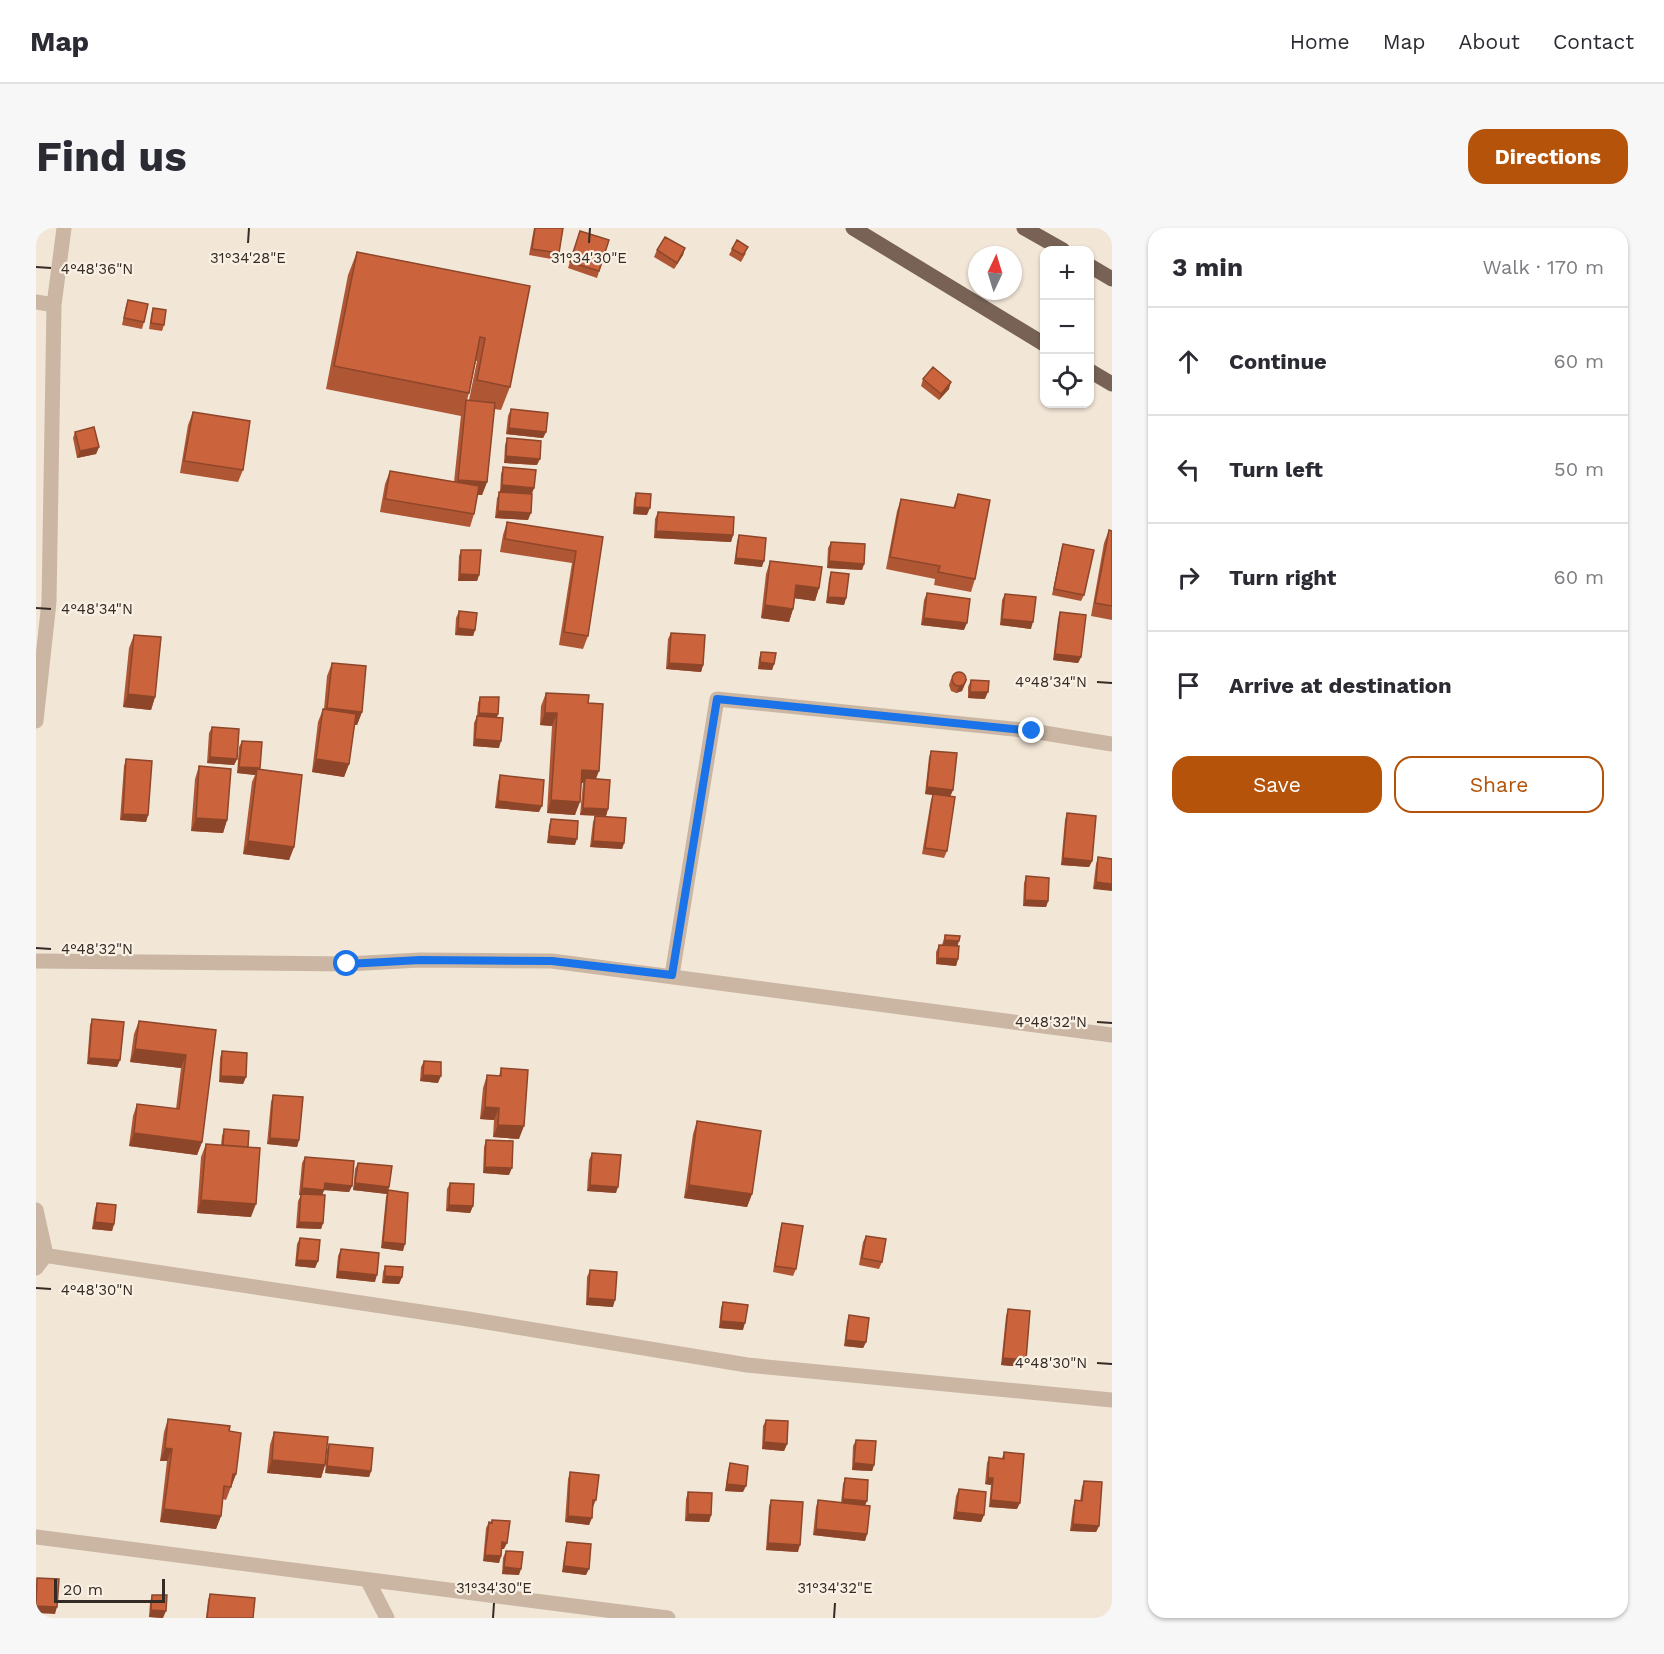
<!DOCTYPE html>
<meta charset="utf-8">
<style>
body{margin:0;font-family:"Work Sans",sans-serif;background:#f7f7f7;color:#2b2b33}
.controls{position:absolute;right:18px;top:18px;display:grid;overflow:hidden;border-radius:12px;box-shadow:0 2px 4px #0004}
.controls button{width:54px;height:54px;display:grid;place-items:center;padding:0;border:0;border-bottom:2px solid #e1e1e2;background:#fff;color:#2b2b33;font:30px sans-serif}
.compass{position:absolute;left:932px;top:18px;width:54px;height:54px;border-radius:50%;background:#fff;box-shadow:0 2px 4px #0004;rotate:4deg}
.scale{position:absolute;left:18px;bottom:15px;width:111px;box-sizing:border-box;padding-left:6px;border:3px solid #342b25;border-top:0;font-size:16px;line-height:21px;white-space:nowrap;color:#342b25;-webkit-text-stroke:4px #faf0e3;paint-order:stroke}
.stop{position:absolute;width:18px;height:18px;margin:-14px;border:4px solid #1a73e8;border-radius:50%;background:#fff}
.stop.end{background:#1a73e8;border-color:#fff;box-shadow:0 2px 6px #0008}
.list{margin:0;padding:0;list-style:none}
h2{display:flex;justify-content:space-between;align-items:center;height:78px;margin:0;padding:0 24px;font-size:26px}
h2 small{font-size:20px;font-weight:400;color:#7c7c81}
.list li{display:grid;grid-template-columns:39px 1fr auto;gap:18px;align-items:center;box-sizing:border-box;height:108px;padding:0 24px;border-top:2px solid #e1e1e2}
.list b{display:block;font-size:22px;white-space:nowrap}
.list em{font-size:20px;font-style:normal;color:#7c7c81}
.actions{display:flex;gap:12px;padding:18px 24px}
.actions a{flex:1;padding:14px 0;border:2px solid #b45309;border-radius:18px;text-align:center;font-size:21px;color:#b45309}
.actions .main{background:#b45309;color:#fff}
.icon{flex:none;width:33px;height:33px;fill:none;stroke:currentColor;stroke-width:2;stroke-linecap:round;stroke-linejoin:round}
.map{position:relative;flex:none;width:1076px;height:1390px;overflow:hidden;border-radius:18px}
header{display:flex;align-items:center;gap:36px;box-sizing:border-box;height:84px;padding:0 30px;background:#fff;border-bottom:2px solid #e1e1e2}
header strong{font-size:28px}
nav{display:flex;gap:33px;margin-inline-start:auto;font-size:21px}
.intro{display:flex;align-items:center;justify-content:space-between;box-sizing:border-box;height:144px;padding:0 36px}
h1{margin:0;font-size:42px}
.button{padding:15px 27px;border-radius:18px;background:#b45309;color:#fff;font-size:21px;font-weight:700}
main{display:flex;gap:36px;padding:0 36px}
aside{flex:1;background:#fff;border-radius:18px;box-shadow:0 2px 4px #0004}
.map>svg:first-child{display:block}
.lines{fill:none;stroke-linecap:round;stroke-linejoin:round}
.minor{stroke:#cab6a3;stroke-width:15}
.primary{stroke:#776255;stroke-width:15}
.wall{fill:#af5634;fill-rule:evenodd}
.shaded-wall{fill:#8e462a}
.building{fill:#cb643c;stroke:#8e462a;stroke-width:1.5}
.route{stroke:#1a73e8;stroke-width:8}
.ticks{fill:none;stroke:#342b25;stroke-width:2}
.ticks-label{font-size:15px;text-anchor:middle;fill:#342b25;stroke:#faf0e3;stroke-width:4.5;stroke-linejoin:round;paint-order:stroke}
</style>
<header>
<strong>Map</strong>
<nav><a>Home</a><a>Map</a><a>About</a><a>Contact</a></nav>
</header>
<div class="intro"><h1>Find us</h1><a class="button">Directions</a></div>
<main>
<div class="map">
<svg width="1076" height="1390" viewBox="0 0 1076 1390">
<rect width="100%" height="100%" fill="#f2e6d7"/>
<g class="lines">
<path class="minor" d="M0 74 18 77
M0 493 13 374 18 77 28 0
M0 733 311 736 384 732 516 733 1076 807
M636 747 681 471 996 503 1076 516
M0 982 10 1027 0 1040
M0 1026 432 1091 711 1137 1076 1172
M0 1309 632 1390
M332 1353 351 1390"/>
<path class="primary" d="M817 0 1008 116
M988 0 1027 22
M1054 38 1076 51
M1054 143 1076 156"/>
</g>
<path class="wall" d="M498 0H527L523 25 521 32 493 27Z
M544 3 573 12 561 50 532 40Z
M649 20 647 27 638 41 618 29 621 22Z
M696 21 710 25 705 34 693 27Z
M321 24 494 58 474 159 465 182 458 181 451 254 446 267H441L438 286 434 299 344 284 349 256 354 243 418 254 425 187V188L290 161 312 47ZM440 133H441L433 172H431L433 165Z
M92 72 108 94 106 101 86 97 90 78Z
M117 80 128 97 126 103 113 101 115 87Z
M887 151 913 161 903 172 885 158Z
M475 181 510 204 507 210 470 206 472 188Z
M157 184 207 242 202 254 144 245 152 197Z
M39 204 63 219 60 226 41 230 37 210Z
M471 210 501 237 468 235 469 217Z
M467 239 498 260 496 266 492 292 459 290 461 270 464 264 465 246Z
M600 265 611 287 597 286 598 271Z
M922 266 939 351 935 364 898 357 899 351 850 341 861 283 865 271 917 280Z
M622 284 697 307 695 314 618 310 619 291Z
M471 294 567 309 552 408 547 421 523 417 536 335 464 324 467 307Z
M1073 302 1076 303V392L1055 388 1068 315Z
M703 307 726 339 698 336 701 314Z
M795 314 828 336 826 342 791 340 792 320Z
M1027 316 1048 367 1045 373 1016 367 1025 322Z
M425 322 443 347 441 353H422L423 328Z
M734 333 783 360 779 373 759 370 757 381 753 394 725 390 730 346Z
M795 344 810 370 808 377 790 375 793 351Z
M891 365 928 402 885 397 888 372Z
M969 366 995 401 964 397 966 372Z
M423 383 439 402 437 408 419 407 420 390Z
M1024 384 1045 429 1042 435 1017 432 1022 391Z
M635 405 667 437 665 444 630 441 632 411Z
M98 407 119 469 115 482 87 479 93 420Z
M725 424 738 436 736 442 722 441 723 431Z
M296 435 326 484 321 497 318 496 313 536 308 549 276 544 282 494 287 481H288L291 448Z
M915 451H931L926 463 920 465 915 463 913 457Z
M935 452 949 471 932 470V459Z
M510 465 552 475 560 551 572 581 570 588 544 587 547 555H545L539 587 511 585 516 498 504 497 505 478Z
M444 469 462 486 461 489 463 520 437 518 438 495 441 488 442 475Z
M176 499 201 531 198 537 171 535 173 505Z
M206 513 223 541 258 619 253 632 207 626 216 554 219 547 201 545 203 519Z
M895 523 917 562 914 568 911 623 908 630 886 626 895 572 897 567 889 566 893 529Z
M90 531 112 587 110 594 84 592 88 538Z
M163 538 191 592 187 605 155 603 159 551Z
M464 547 503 584 459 580 462 554Z
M1031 585 1056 633 1053 639 1025 637 1029 592Z
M559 588 588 615 586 621 554 619 557 594Z
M515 591 539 617 511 615 513 598Z
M1062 629 1076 631 1057 661 1060 636Z
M990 648 1012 673 1010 679 987 678 988 655Z
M909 707 922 718V731L920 738 900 736V724L903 717H906Z
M56 791 84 832 81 839 51 836 54 797Z
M103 793 180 802 166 914 161 927 93 918 97 888 101 876 140 881 145 840 94 834 98 806Z
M186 823 210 849 207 856 183 854 184 830Z
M388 833 402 855 384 853 385 839Z
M465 840 483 911 457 909 458 892 444 891 447 860 451 847 463 848Z
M237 867 263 912 261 919 231 916 235 874Z
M661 893 716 966 711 979 648 970 657 906Z
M188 901 212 919 215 989 161 985 165 929 170 916 185 917 186 908Z
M450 912 473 947 447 945 448 919Z
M556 925 580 965 551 963 553 932Z
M269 929 316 958 313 964 288 962 286 967 287 995 285 1001 260 1000 262 973 265 967H263L266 935Z
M322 935 353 959 351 966 317 962 319 941Z
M414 955 437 978 434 985 410 983 411 961Z
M352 962 367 1023 345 1020 350 969Z
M61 975 78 996 76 1003 56 1001 59 981Z
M746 995 760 1041 757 1048 737 1044 744 1002Z
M830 1008 846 1034 843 1041 823 1037 827 1014Z
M264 1010 282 1033 279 1040 259 1038 261 1016Z
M305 1021 339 1054 300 1050 302 1028Z
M349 1038 366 1049 363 1056 346 1055 347 1044Z
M554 1042 577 1079 550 1077 551 1049Z
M687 1074 707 1102 683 1100 685 1080Z
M972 1081 988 1139 965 1137 970 1088Z
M813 1087 830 1114 827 1120 808 1118 811 1094Z
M132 1191 193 1203 200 1246 190 1272 187 1271 185 1288 180 1301 124 1294 131 1233H124L128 1204Z
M730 1192 751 1216 748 1223 726 1221 727 1198Z
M238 1204 289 1237 285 1250 231 1245 234 1217Z
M820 1212 838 1237 836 1243 816 1242 817 1218Z
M293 1216 335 1243 333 1249 289 1245 291 1222Z
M968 1224 981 1281 953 1279 955 1257 949 1256 951 1235 953 1229 966 1230Z
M694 1235 707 1264 689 1263 692 1242Z
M534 1244 560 1272 557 1279 553 1297 529 1294 532 1251Z
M809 1250 829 1277 831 1306 829 1313 777 1307 780 1279 782 1272 805 1275 807 1256Z
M1048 1253 1063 1298 1060 1304 1034 1303 1037 1279 1039 1272 1044 1273 1046 1259Z
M923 1261 948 1287 945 1294 917 1291 920 1268Z
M652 1264 675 1287 673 1294 649 1293 650 1271Z
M735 1272 762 1324 730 1322 733 1278Z
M456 1292 468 1321H465V1328L463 1335 447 1333 450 1300 453 1294H455Z
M531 1314 550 1347 526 1344 529 1321Z
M470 1323 483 1347 466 1346 467 1330Z
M174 1366 217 1390H170L172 1372Z
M116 1367 127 1390 113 1389 114 1374Z"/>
<path class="shaded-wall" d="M649 20 647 27 638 41 641 35Z
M915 154 913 161 903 172 905 166Z
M473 200 510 204 507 210 470 206Z
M63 219 60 226 41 230 44 223Z
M470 228 504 231 501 237 468 235Z
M422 252 451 254 446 267 417 265Z
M466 257 498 260 495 266 464 264Z
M599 279 614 280 611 287 597 286Z
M462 283 495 285 492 292 459 290Z
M620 303 697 307 695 314 618 310Z
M700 330 728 333 726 339 698 336Z
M793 333 828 336 826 342 791 340Z
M424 346 443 347 441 353H422Z
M760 357 783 360 779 373 756 370Z
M792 369 810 370 808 377 790 375Z
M729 377 757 381 753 394 725 390Z
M888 390 931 395 928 402 885 397Z
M966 391 997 394 995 401 964 397Z
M422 400 439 402 437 408 419 407Z
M1019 426 1045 429 1042 435 1017 432Z
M724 434 738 436 736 442 722 441Z
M633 435 667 437 665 444 630 441Z
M931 451 926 463 920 465 923 459Z
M934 464H952L949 471 932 470Z
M92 466 119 469 115 482 87 479Z
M291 480 326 484 321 497 287 493Z
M443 485 462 486 459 493 441 492Z
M509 485H521L516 498 504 497Z
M439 511 465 513 463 520 437 518Z
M174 529 201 531 198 537 171 535Z
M280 531 313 536 308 549 276 544Z
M203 539 224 540 221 547V541L219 547 201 545Z
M546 542 563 543 558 556 549 550 547 555H542Z
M891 559 917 562 914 569 889 566Z
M515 572 544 574 539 587 511 585Z
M462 573 506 578 503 584 459 580Z
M547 580 572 581 570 588 544 587Z
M87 586 112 587 110 594 84 592Z
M160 590 191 592 187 605 155 603Z
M513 608 541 611 539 617 511 615Z
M212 613 258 619 253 632 207 626Z
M557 613 588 615 586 621 554 619Z
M1027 630 1056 633 1053 639 1025 637Z
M1060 654 1076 656V663L1057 661Z
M989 672 1012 673 1010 679 987 678Z
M909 712 923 713 921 720 906 719Z
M902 730 922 731 920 738 900 736Z
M99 821 150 827 145 840 94 834Z
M53 830 84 832 81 839 51 836Z
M387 847 405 848 402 855 384 853Z
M185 848 210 849 207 856 183 854Z
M449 879 463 880 458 892 444 891Z
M462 897 488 898 483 911 457 909Z
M98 905 166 914 161 927 93 918Z
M234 910 263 912 261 919 231 916Z
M449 939 476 940 473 947 447 945Z
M289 955 316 958 313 964 288 962 286 968 263 967 266 960Z
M319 955 353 959 351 966 317 962Z
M554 957 582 959 580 965 551 963Z
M653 957 716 966 711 979 648 970Z
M165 972 220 976 215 989 161 985Z
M413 977 437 978 434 985 410 983Z
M59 994 78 996 76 1003 56 1001Z
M263 994 287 995 285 1001 260 1000Z
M347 1014 369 1016 367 1023 345 1020Z
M261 1032 282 1033 279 1040 259 1038Z
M302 1043 341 1047 339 1054 300 1050Z
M349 1048 366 1049 363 1056 346 1055Z
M552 1070 579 1072 577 1079 550 1077Z
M685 1093 709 1095 707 1102 683 1100Z
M810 1112 830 1114 827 1120 808 1118Z
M967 1130 990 1132 988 1139 965 1137Z
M728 1214 751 1216 748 1223 726 1221Z
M129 1220 136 1221 131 1233H124Z
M236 1232 289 1237 285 1250 231 1245Z
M818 1235 838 1237 836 1243 816 1242Z
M291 1238 335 1243 333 1249 289 1245Z
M197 1246H200L195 1259Z
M952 1250H957L955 1257 949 1256Z
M691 1256 710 1258 707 1264 689 1263Z
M807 1271 831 1273 828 1280 805 1277Z
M955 1272 984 1275 981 1281 953 1279Z
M128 1281 185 1288 180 1301 124 1294Z
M920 1284 948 1287 945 1294 917 1291Z
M652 1286 675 1287 673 1294 649 1293Z
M532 1288 556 1290 553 1297 529 1294Z
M1037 1296 1063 1298 1060 1304 1034 1303Z
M780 1301 831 1306 829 1313 777 1307Z
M466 1314 471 1315 468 1321H464Z
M732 1315 764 1317 762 1324 730 1322Z
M449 1327 465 1328 463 1335 447 1333Z
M528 1338 553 1341 550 1347 526 1344Z
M468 1339 485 1341 483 1347 466 1346Z
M0 1378 21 1379 19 1386 0 1385Z
M115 1382 130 1383 127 1390 113 1389Z"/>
<path class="building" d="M499 0H527L523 25 496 21Z
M544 3 573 12 563 43 534 34Z
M629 9 649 20 641 35 621 22Z
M701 12 712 19 707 27 696 21Z
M321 24 494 58 474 159 441 152 449 110 444 109 433 165 298 138Z
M92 72 112 76 108 94 88 90Z
M117 80 130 82 128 97 115 95Z
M897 139 915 154 905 166 887 151Z
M430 172 459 175 451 254 422 252Z
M475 181 512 185 510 204 473 200Z
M157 184 214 193 207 242 148 233Z
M58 199 63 219 44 223 39 204Z
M471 210 505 213 504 231 470 228Z
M467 239 500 242 498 260 466 257Z
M354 243 443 258 438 286 349 271Z
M463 264 496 266 495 285 462 283Z
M600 265 615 266 614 280 599 279Z
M922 266 954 272 939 351 902 344 904 338 854 329 865 271 919 280Z
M622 284 698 289 697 307 620 303Z
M471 294 567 309 552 408 528 404 540 323 469 311Z
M1073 302 1076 303V378L1059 375Z
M703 307 730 310 728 333 700 330Z
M795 314 829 316 828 336 793 333Z
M1027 316 1058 322 1048 367 1018 361Z
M425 322H445L443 347 424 346Z
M734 333 786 339 783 360 760 357 757 381 729 377Z
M795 344 813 346 810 370 792 369Z
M891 365 934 371 931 395 888 390Z
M969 366 1000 369 997 394 966 391Z
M423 383 441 385 439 402 422 400Z
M1024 384 1050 387 1045 429 1019 426Z
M635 405 669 407 667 437 633 435Z
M98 407 125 409 119 469 92 466Z
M725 424 740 425 738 436 724 434Z
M296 435 330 438 326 484 291 480Z
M916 451a7 7 0 1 1 14 0a7 7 0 1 1-14 0Z
M935 452 953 453 952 464H934Z
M510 465 553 467 552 475 567 476 563 543 546 542 544 574 515 572 521 485H509Z
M444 469H463L462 486 443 485Z
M287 481 320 486 313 536 280 531Z
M441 488 467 490 465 513 439 511Z
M176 499 203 501 201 531 174 529Z
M206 513 226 514 224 540 203 539Z
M895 523 921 525 917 562 891 559Z
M90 531 116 533 112 587 87 586Z
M163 538 195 541 191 592 160 590Z
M221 541 266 547 258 619 212 613Z
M464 547 508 552 506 578 462 573Z
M549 550 574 552 572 581 547 580Z
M897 566 919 569 911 623 889 620Z
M1031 585 1060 588 1056 633 1027 630Z
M559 588 590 590 588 615 557 613Z
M515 591 542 593 541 611 513 608Z
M1062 629 1076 631V656L1060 654Z
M990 648 1013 650 1012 673 989 672Z
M909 707 924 708 923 713 909 712Z
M903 717 923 718 922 731 902 730Z
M56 791 88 794 84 832 53 830Z
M103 793 180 802 166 914 98 905 101 876 143 881 150 827 99 821Z
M186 823 211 825 210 849 185 848Z
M388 833 405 834V848L387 847Z
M465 840 492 842 488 898 462 897 463 880 449 879 451 847 465 848Z
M237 867 267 869 263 912 234 910Z
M661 893 725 903 716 966 653 957Z
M188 901 213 903 212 919 187 917Z
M450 912 477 913 476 940 449 939Z
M170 916 224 920 220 976 165 972Z
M556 925 585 927 582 959 554 957Z
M269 929 318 933 316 958 289 955 288 962 266 960Z
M322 935 356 938 353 959 319 955Z
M414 955 438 956 437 978 413 977Z
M352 962 372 965 369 1016 347 1014Z
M265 966 289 967 287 995 263 994Z
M61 975 80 977 78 996 59 994Z
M746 995 767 998 760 1041 739 1038Z
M830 1008 850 1011 846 1034 826 1030Z
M264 1010 284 1012 282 1033 261 1032Z
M305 1021 343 1025 341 1047 302 1043Z
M349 1038 367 1039 366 1049 349 1048Z
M554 1042 581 1044 579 1072 552 1070Z
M687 1074 712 1077 709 1095 685 1093Z
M972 1081 994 1083 990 1132 967 1130Z
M813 1087 833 1090 830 1114 810 1112Z
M132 1191 194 1198 193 1203 205 1205 200 1246H197L195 1259 188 1258 185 1288 128 1281 136 1221 129 1220Z
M730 1192 752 1193 751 1216 728 1214Z
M238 1204 292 1209 289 1237 236 1232Z
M820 1212 840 1213 838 1237 818 1235Z
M293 1216 337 1220 335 1243 291 1238Z
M968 1224 988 1226 984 1275 955 1272 957 1250H952L953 1229 968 1231Z
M694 1235 712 1238 710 1258 691 1256Z
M534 1244 563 1247 560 1272H557L556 1290 532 1288Z
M809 1250 832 1252 831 1273 807 1271Z
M1048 1253 1066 1254 1063 1298 1037 1296 1039 1272 1046 1273Z
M923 1261 950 1264 948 1287 920 1284Z
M652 1264 676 1265 675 1287 652 1286Z
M735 1272 767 1274 764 1317 732 1315Z
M782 1272 834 1278 831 1306 780 1301Z
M456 1292 474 1293 471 1315 466 1314 465 1328 449 1327 453 1294 456 1295Z
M531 1314 555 1316 553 1341 528 1338Z
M470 1323 487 1324 485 1341 468 1339Z
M1 1350 23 1351 21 1379 0 1378Z
M174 1366 219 1370 217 1390H171Z
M116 1367H131L130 1383 115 1382Z"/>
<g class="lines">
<path class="route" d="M311 736 384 732 516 733 636 747 681 471 996 503"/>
</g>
<path class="ticks" d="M212 15 213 0M553 15 554 0M0 39 15 40M0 380 15 381M1061 454 1076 455M0 720 15 721M1061 794 1076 795M0 1060 15 1061M1061 1135 1076 1136M457 1390 458 1375M798 1390 799 1375"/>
<g class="ticks-label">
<text x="212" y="35">31°34'28"E</text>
<text x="553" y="35">31°34'30"E</text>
<text x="61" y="46">4°48'36"N</text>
<text x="61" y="386">4°48'34"N</text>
<text x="1015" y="459">4°48'34"N</text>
<text x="61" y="726">4°48'32"N</text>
<text x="1015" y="799">4°48'32"N</text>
<text x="61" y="1067">4°48'30"N</text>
<text x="1015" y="1140">4°48'30"N</text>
<text x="458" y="1365">31°34'30"E</text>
<text x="799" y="1365">31°34'32"E</text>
</g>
</svg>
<div class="controls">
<button>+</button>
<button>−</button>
<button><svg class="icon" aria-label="locate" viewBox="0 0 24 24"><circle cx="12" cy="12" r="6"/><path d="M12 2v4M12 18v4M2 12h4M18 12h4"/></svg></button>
</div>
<svg class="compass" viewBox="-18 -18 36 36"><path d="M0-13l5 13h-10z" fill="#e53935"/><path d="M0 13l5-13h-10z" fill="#7c7c81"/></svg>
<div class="scale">20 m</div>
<div class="stop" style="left:311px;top:736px"></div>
<div class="stop end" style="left:996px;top:503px"></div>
</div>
<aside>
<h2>3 min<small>Walk · 170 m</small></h2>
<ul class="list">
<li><svg class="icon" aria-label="ahead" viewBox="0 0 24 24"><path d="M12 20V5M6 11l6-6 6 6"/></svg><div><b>Continue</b></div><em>60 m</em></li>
<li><svg class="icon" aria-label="left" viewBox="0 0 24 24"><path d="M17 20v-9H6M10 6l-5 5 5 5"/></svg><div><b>Turn left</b></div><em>50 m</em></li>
<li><svg class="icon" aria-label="right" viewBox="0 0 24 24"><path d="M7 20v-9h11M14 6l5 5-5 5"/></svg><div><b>Turn right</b></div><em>60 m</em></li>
<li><svg class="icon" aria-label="arrive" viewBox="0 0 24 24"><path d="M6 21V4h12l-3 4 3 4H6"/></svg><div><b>Arrive at destination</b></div></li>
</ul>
<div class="actions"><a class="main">Save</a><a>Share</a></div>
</aside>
</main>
